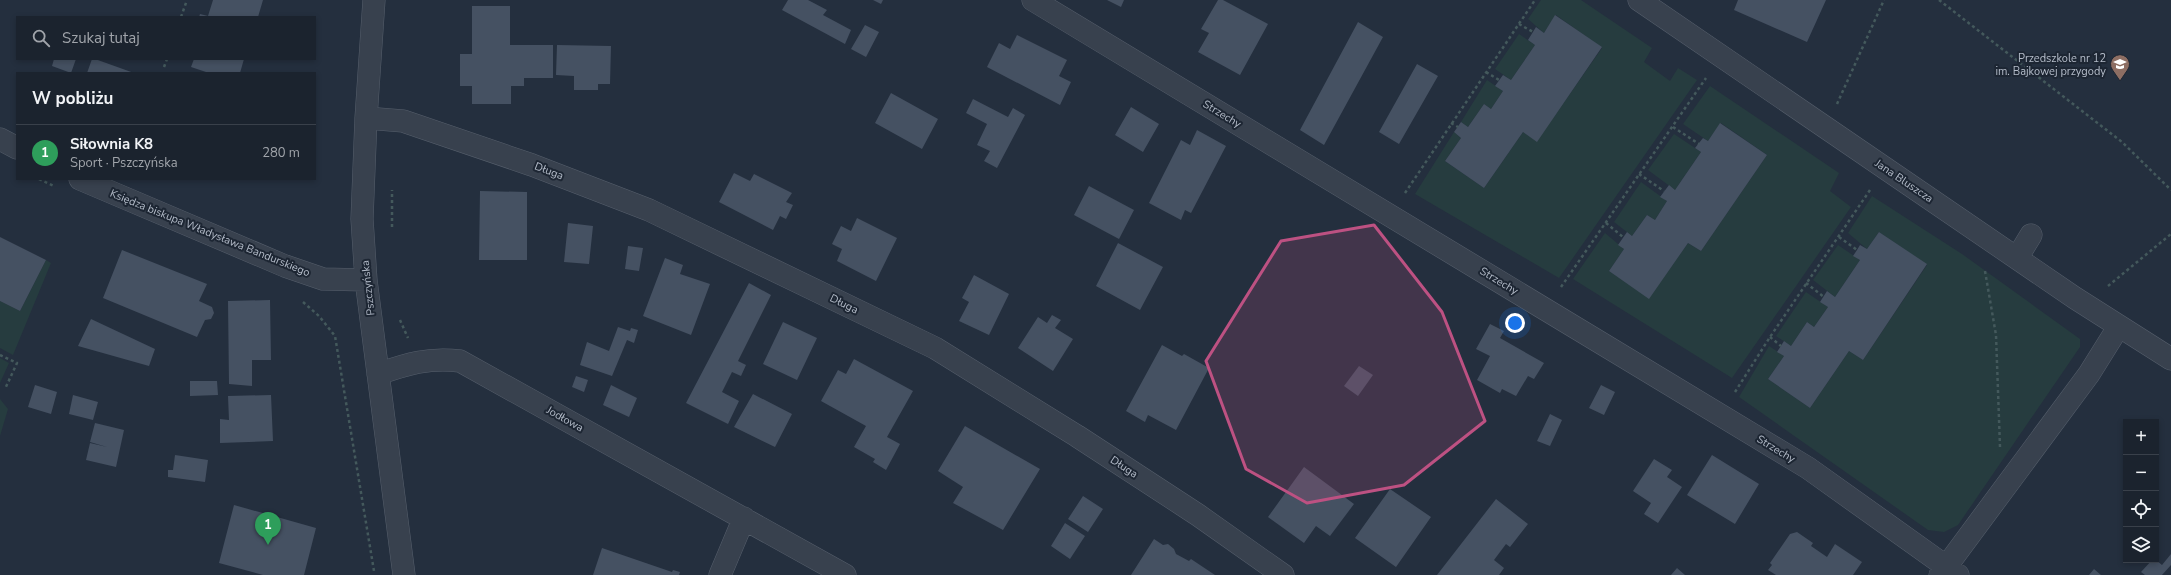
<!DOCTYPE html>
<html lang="pl">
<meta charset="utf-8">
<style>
body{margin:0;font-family:"Nunito Sans",sans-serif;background:#242b36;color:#f1f3f6}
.controls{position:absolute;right:12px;bottom:12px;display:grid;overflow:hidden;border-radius:0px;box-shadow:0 2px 6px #0003}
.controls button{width:36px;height:36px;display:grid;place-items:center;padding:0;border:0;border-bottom:1px solid #39404a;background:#1b232e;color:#f1f3f6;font:20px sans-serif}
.you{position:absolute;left:1515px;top:323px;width:14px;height:14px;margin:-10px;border:3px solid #fff;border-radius:50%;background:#1a73e8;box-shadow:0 0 0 6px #1a73e833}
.badge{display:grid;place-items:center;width:26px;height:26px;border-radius:50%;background:#bca0f2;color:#fff;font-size:13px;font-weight:700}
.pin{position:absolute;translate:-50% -33px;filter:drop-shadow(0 1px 2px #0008)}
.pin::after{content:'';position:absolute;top:21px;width:14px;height:12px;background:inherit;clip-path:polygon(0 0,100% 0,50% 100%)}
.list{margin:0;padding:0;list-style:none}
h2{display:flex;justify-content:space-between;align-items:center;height:52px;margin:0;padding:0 16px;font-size:17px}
h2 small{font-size:13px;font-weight:400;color:#a0a4aa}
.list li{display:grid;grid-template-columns:26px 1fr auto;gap:12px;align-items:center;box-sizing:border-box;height:56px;padding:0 16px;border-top:1px solid #39404a}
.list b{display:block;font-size:15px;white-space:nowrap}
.list p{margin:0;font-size:13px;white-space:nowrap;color:#a0a4aa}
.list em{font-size:13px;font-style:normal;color:#a0a4aa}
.icon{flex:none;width:22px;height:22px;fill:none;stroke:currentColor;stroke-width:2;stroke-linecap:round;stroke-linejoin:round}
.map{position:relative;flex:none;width:2171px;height:575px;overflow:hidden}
.search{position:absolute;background:#1b232e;box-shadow:0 2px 6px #0003;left:16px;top:16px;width:300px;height:44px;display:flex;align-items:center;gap:10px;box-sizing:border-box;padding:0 14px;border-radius:0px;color:#a0a4aa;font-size:15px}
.panel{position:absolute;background:#1b232e;box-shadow:0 2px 6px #0003;left:16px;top:72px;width:300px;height:108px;border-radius:0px}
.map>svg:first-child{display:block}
.green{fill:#263c3f}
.building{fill:#455162}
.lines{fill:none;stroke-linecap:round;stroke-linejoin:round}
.minor-casing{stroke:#565f6c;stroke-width:23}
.path{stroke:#44595c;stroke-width:2.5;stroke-dasharray:3 3;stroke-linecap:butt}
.minor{stroke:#38414e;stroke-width:22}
.marked{fill:#bd5182;fill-opacity:0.2;stroke:#bd5182;stroke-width:3;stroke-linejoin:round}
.labels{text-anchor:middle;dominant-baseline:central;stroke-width:4;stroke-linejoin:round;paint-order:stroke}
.poi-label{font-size:11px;fill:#b4bcc9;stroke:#1d2633;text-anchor:end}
.street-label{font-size:11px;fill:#b4bcc9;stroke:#1d2633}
</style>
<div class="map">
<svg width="2171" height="575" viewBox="0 0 2171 575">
<rect width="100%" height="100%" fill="#242f3e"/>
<path class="green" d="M1541 0H1581L1652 48 1644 62 1670 81 1678 68 1697 80 1559 278 1415 194 1454 132 1461 138 1445 161 1484 188 1523 132 1537 141 1602 48 1556 15 1544 33 1528 19Z
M1519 34 1535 45 1511 80 1495 69Z
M1487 80 1503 91 1491 109 1484 104 1468 127 1461 122Z
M1710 86 1839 173 1830 191 1851 207 1732 378 1573 279 1605 233 1624 249 1609 271 1649 298 1688 243 1701 251 1767 155 1721 123 1708 141 1683 124Z
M1674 134 1701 152 1675 190 1648 170Z
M1641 182 1667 201 1655 220 1647 215 1632 236 1614 222Z
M1872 196 1962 254 2080 339V347L1958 525 1944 532 1928 530 1739 397 1769 346 1784 356 1768 379 1810 408 1849 351 1863 360 1927 265 1879 232 1867 249 1848 233Z
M1838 245 1860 260 1835 297 1813 280Z
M46 260 51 263 13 355 0 348V301L20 311Z
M1806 292 1828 307 1814 327 1807 322 1791 346 1776 336Z
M0 358 9 363 0 383Z
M0 399 8 409 0 436Z"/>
<path class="building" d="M213 0H263L258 17H199L200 14 208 16Z
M788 0H808L827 10 823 15 851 30 845 44 782 10Z
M873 0H883L881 4Z
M1107 0H1124L1121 7Z
M1218 0H1223L1268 24 1240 75 1198 52 1209 33 1201 29Z
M1738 0H1826L1807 42 1734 10Z
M472 6H510V45H553V78H524V86H511V104H472V86H460V54H472Z
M1555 15 1602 47 1537 142 1523 132 1484 188 1445 161 1461 138 1454 132 1461 122 1468 127 1484 104 1491 109 1503 91 1495 86 1503 75 1511 80 1535 45 1528 40 1536 27 1544 33Z
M1358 22 1383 37 1324 145 1300 130Z
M865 25 879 32 866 57 851 49Z
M1017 35 1067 60 1059 76 1071 82 1060 105 987 67 999 43 1010 49Z
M557 45 611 46 610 84H598V90H574V76L556 75Z
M54 59H76L71 73 52 66Z
M92 59H95L134 73H87Z
M194 59H244L240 73H209L191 67Z
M1417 64 1438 76 1399 144 1379 132Z
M891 93 938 119 922 149 875 123Z
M973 99 1008 117 1013 108 1025 115 997 168 984 161 990 151 977 145 987 124 966 113Z
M1131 107 1159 124 1143 152 1115 135Z
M1720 123 1767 155 1701 251 1688 243 1649 299 1609 271 1624 249 1618 245 1627 232 1632 236 1647 215 1655 220 1667 201 1660 197 1669 185 1675 190 1701 152 1695 148 1703 138 1708 141Z
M1197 130 1226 146 1191 213 1185 210 1181 220 1149 203 1181 140 1190 145Z
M734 173 750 181 754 174 792 193 786 202 793 205 786 219 780 216 773 230 719 202Z
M1089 186 1134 210 1119 239 1074 215Z
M480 191 527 192V260H479Z
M857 218 897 238 876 281 837 261 842 249 832 244 841 226 851 231Z
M568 223 593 226 589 264 564 262Z
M1879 232 1927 264 1863 360 1849 351 1810 408 1768 379 1784 356 1777 352 1784 341 1791 346 1807 322 1814 327 1828 307 1820 302 1827 291 1835 297 1860 260 1853 256 1857 250 1860 245 1867 249Z
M0 237 46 260 20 311 0 301Z
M1118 243 1163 267 1140 310 1096 286Z
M628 246 643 248 639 271 625 269Z
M122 250 207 284 199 301 212 307 214 313 211 319 205 320 197 337 103 298Z
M665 258 683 265 680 274 710 284 691 335 643 316Z
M974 275 1009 294 989 335 959 321 969 302 962 298Z
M749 283 771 295 738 361 746 365 741 376 732 372 722 392 739 401 728 424 686 403Z
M270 300 271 360H252V386L229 384 228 301Z
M1052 315 1061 320 1055 328 1073 339 1053 371 1018 348 1038 317 1047 323Z
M91 319 155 349 149 366 78 346Z
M783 322 817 338 797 380 763 364Z
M1490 324 1504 331 1500 338 1544 363 1534 379 1528 376 1516 396 1502 389 1500 393 1477 380 1490 356 1476 349Z
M618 327 630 331 631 328 638 330 634 343 627 340 612 376 580 365 587 342 609 351Z
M1162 345 1182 356 1184 354 1209 368 1176 430 1148 415 1145 422 1126 411Z
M854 359 913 391 887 437 900 444 886 470 873 462 875 459 854 447 866 426 821 401 838 370 846 374Z
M1359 366 1373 375 1358 396 1344 386Z
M576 376 588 380 584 392 572 387Z
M190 381H217L218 395 190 396Z
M35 385 57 392 51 414 28 407Z
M611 385 637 398 629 417 603 405Z
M1601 385 1615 392 1604 415 1589 408Z
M753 394 792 414 775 447 734 427Z
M73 395 98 402 93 420 69 414Z
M271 395 273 441 220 443V419L229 420 228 396Z
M1550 414 1562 420 1550 446 1537 441Z
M95 423 124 430 116 467 86 460 90 443 107 447 90 442Z
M965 426 1040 469 1003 530 953 503 963 487 938 471Z
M175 455 208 460 205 482 168 477V470H173Z
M1712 455 1759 484 1735 524 1687 495Z
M1654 459 1672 470 1667 477 1682 487 1658 523 1644 514 1651 503 1633 491Z
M1304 467 1354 504 1330 536 1316 526 1304 543 1268 517Z
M1390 489 1431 517 1396 567 1355 538Z
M1083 496 1103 509 1088 532 1068 519Z
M1496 499 1528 524 1510 547 1506 544 1494 560 1504 568 1499 575H1437Z
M234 505 316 528 304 575H263L219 563Z
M1065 523 1085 536 1070 559 1051 546Z
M1797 532 1813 543 1811 546 1827 557 1835 544 1862 562 1853 575H1776L1768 570 1772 565 1770 563 1790 534Z
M1154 539 1163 545 1168 544 1174 549 1176 554 1189 561 1191 559 1215 575H1131Z
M602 548 672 572 673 570 680 572 679 575H593Z
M2171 554V565L2162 575H2145L2141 572 2152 560H2156L2162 565Z
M1677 568 1685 575H1671Z
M2094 569 2101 575H2089Z"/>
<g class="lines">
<g class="minor-casing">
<path id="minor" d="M374 0 366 118 362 219 366 280 404 575
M1033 0 1808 468 1958 575
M1639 0 2075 298 2171 359
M366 118 403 121 532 165 649 210 935 348 1077 436 1198 515 1283 575
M0 139 17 148
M80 179 285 266 323 279 366 280
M2017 258 2031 235
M378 374C407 364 429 357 460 361L845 575
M720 575 744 518
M1940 575 2089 374 2119 326"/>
</g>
<path class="path" d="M1939 0 2122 142 2171 190
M181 17 187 0
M1519 24 1533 32
M164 67 167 59
M1486 72 1499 80
M1837 104 1884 0
M1451 123 1458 127
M1673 127 1699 144
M1639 174 1664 191
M39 179 54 186
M1405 193 1535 0
M1606 223 1623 237
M392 227V190
M1839 237 1857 250
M1985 271 1996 335 2000 447
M1806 283 1824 297
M2108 286 2171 234
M1561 287 1706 78
M303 302 319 316 335 336 374 571
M400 320 408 338
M1770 337 1781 346
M0 355 17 363 5 389
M1735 392 1770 337 1870 190"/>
<use href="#minor" class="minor"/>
</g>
<path class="marked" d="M1374 225 1442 312 1485 421 1404 485 1307 503 1246 469 1206 361 1281 241Z"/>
<defs>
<g id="school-pin" transform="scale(1)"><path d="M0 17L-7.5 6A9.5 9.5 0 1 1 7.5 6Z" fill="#8d6e63" stroke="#1d2633"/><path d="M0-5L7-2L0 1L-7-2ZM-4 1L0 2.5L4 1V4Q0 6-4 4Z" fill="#fff"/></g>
</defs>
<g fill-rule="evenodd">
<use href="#school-pin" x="2120" y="64"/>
</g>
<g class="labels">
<g class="poi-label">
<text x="2106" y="58">Przedszkole nr 12<tspan x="2106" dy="13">im. Bajkowej przygody</tspan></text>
</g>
<g class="street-label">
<text transform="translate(1222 114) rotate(31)">Strzechy</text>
<text transform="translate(549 171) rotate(21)">Długa</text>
<text transform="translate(1904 181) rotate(34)">Jana Bluszcza</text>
<text transform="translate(210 233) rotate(22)">Księdza biskupa Władysława Bandurskiego</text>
<text transform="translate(1499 281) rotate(31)">Strzechy</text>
<text transform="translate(368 288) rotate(-96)">Pszczyńska</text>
<text transform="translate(844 304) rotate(26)">Długa</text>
<text transform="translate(565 419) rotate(29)">Jodłowa</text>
<text transform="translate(1776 449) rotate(31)">Strzechy</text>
<text transform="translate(1124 467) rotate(33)">Długa</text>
</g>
</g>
</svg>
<div class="controls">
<button>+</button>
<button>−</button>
<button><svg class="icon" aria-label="locate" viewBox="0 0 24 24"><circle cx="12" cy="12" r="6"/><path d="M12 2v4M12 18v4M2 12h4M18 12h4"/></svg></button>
<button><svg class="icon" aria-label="layers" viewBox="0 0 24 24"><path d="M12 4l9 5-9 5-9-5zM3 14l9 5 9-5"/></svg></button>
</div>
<div class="you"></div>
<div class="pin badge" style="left:268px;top:545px;background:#2e9e5b">1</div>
<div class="search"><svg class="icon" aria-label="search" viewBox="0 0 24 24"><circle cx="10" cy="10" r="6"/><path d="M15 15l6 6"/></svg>Szukaj tutaj</div>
<section class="panel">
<h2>W pobliżu<small></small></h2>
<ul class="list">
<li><span class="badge" style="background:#2e9e5b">1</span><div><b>Siłownia K8</b><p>Sport · Pszczyńska</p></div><em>280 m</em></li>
</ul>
</section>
</div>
